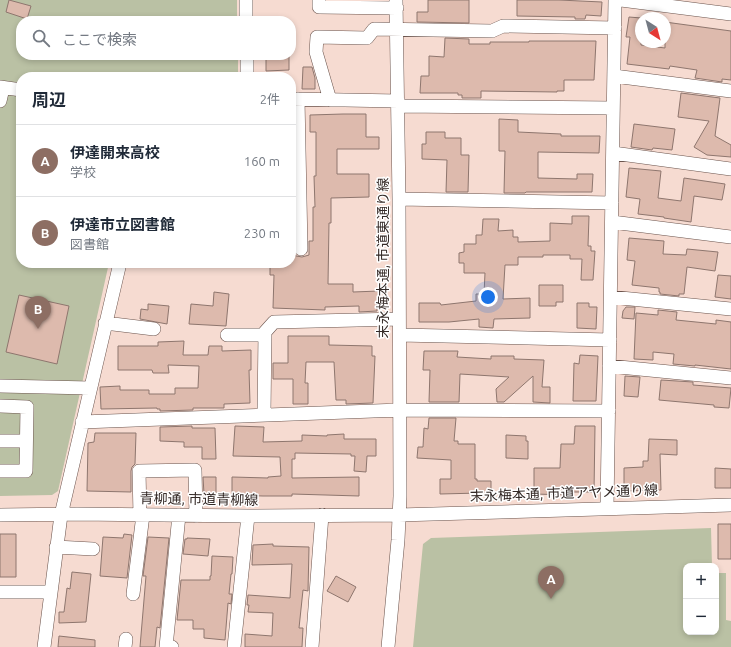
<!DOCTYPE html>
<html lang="ja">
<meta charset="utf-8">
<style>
body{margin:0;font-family:Ubuntu,"Noto Sans JP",sans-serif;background:#f6f6f7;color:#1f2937}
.controls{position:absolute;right:12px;bottom:12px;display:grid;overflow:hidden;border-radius:8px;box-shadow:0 2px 6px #0003}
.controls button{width:36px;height:36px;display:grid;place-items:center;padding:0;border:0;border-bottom:1px solid #e0e1e3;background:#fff;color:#1f2937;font:20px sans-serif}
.compass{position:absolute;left:635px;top:12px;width:36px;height:36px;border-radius:50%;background:#fff;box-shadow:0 2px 6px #0003;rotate:144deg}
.you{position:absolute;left:488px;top:297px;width:14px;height:14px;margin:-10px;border:3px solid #fff;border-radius:50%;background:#1a73e8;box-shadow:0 0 0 6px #1a73e833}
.badge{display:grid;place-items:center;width:26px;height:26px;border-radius:50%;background:#d93025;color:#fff;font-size:13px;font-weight:700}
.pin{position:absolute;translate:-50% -33px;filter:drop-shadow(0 1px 2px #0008)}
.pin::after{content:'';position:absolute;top:21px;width:14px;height:12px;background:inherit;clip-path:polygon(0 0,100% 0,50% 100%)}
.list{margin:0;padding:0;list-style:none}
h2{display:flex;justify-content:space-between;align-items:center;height:52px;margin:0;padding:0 16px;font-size:17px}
h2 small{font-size:13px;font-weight:400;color:#747a83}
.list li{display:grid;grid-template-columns:26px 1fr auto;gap:12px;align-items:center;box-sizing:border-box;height:72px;padding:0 16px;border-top:1px solid #e0e1e3}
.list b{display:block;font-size:15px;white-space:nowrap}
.list p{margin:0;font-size:13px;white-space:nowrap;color:#747a83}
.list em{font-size:13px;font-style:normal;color:#747a83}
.icon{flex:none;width:22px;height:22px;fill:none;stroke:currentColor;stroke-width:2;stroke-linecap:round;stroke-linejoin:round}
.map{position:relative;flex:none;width:731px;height:647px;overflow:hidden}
.search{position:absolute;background:#fff;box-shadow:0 2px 6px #0003;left:16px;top:16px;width:280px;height:44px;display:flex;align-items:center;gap:10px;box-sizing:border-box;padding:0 14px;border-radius:16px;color:#747a83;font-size:15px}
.panel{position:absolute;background:#fff;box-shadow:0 2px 6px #0003;left:16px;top:72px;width:280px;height:196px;border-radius:16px}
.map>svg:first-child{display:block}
.green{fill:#bac1a4}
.building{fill:#ddbaad;stroke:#8e766e}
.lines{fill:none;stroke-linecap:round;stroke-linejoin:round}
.minor-casing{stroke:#6b544d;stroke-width:14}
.minor{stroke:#fff;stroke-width:13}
.labels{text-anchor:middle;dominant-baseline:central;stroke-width:3;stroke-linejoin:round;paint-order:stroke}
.street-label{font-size:14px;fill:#342a27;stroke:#fff}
</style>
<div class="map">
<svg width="731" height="647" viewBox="0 0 731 647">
<rect width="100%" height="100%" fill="#f6dbd1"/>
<path class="green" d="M0 0H237V21H21V55H238V77H21V263H109L58 491 52 495 0 496Z
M711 528 712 566H686V632H716V573H726V620L731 621V647H413L423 544 431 538Z"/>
<path class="building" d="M9 0 31 6 27 19 6 12Z
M428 0H469V23L417 22V12H428Z
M517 0H559L602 2 601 16 586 15 585 19H575V17L517 16Z
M629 17 641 18V45L665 48V22L731 31V80L722 79V82L695 78 697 70 670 66 669 69 627 64 630 37H626Z
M445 38 469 39V44H490V42H529V41H596L594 80H564V91H557V92L481 91V98H462V95H458V93H420L421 76H429V56L444 57Z
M266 55H289V70L266 71Z
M303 67H312L315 78V89H302Z
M681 93 720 98 715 136 731 145V157L707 155 694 147 709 121 678 117Z
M343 114H366V137H379V149H337V174H369V197L331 198V223H329L328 284H353V292L379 291 380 302H377V311L359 312V306L325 307V310L273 308 274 275H270V263H291V255L302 257 309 255V241H313V207H315L314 176H316V132H310V115Z
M499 119 518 120V132L561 134V136H600L599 153 538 152V178L577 179V174H593L592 192H526L525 193H504L505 151H499Z
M634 124 675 129 672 150 653 148 652 150 631 147Z
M426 132H445V138H461V155H469L468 192H446L447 160 422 159V144H426Z
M629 168 661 171 658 198 681 201 684 178 725 184 722 200 694 196 691 222 664 218V217L638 214 640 199 626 197Z
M572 216H589L588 246H591V251H595L593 280H581L582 259H570V255H543V257H518V265H505L503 299 530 298V318L494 319 493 328 479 327V319L449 322H419V303H440L441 305 476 301V294H484L485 273H464V263H459V253L464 252V244H476V235H482L483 219H499L498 231 513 230V237H518V242L550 241V223L572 224Z
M629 238 664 241 663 254 686 255 687 249 718 252 715 271 687 267 684 294H679V296L660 294V292H659V288L632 285 635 261 627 260Z
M718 275 731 276V299L715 297Z
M539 285H563V302H556V306H539Z
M214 292 229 294 226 326 189 324 191 304 213 306Z
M19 295 69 306 57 364 6 352Z
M577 303H589V307H597L596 329 577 328Z
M148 304 169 306 167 324 140 319 141 309 148 310Z
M626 307H635L634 319 622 318 623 311Z
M658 310 677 312 676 320 716 324V320L731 322V369L695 365V366L673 364 674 354 653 352V360L634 359 636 313 658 315Z
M288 336H329V345L372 346V356H375L373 403 346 404V400H336L334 362H306L305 383H308V404H293V379H273V363H288Z
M184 341 183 355H208L209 346H222V351L251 350V370H249L250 403 224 404V408H193V410L160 411V409H157V408L101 409 100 387 120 386V390H149V394H175V388H198L199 366 168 365 169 373H153L152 370H118V346H158V342Z
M424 351H458L457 357 491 359V356H514V359L544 360 542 387H550V403L533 402V376L504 402H497L496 389 509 377 460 374 459 402H429L430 370H423Z
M580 355 598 356 596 401H573L574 363 579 364Z
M625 376 640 377 638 397 624 396Z
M661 380 693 382V385L731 388 729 408 714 407V405L659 400Z
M429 418H456L454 441H458V444H475V479H477V481H491V496H480V493L440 494V479H451V460L417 458 418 447H423L424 428 428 429Z
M192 426V428H215L216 459H202V447H184V442L160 441V427Z
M235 426 264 427 263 442 302 441V435L327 436V435L344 434V439H376V456H367L366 472 354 471 355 456H351V454L295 453V459H292V478L359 477V496L292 494V496H263L232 495V477L268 478V477L281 476 280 457 233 456Z
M575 426H595L594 492H569V495L534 494V468H560L561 444H574Z
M95 433H136L135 464 132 467 131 471V492L87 491 88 443 94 442Z
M506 435 526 436V441H528V459L506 458Z
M649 439 677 440V455L660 454 661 490 624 491V468L643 467V461H648Z
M715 468 731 469V488H715Z
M203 477H216V494H204Z
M718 524H731V559H718Z
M0 534H16V577H0Z
M124 534 132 535 127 578 100 576 103 537 123 538Z
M148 537 169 538 160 628 157 627 155 647H140L146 576H143Z
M187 538 210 539 208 556 183 554 185 539H187Z
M273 544V546L309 547 308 591 303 590 299 628H303L302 647H245V634L272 636 273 613 248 612 249 605H247L248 595 290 598 292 564 252 565 253 545Z
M212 556 233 557 232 574H231L229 594H232L231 604 228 603 225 640 204 638V629H193V620H177L181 580H210V576H211Z
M72 572 91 574 86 622 59 623V612H64L67 588 70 589Z
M336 576 356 587 348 602 327 591Z
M59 636 95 640V647H58Z"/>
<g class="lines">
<g class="minor-casing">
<path id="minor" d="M246 0V21
M319 0V7L397 8
M621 0 731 14
M247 55V77
M614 76 731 91
M0 87 21 90
M291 99 398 101
M298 99 301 249
M330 100 316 52 317 37 367 38 374 29 492 31 503 26 615 28
M0 101 3 88
M398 106 613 108
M613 153 731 169
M399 199 612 203
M612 222 731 237
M611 297 731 309
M105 323 154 329
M227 335H265
M400 335 610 340
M609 366 731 378
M0 386 90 388
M0 406 27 407 26 471H0
M264 414 265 332 274 322 399 319
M82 422 400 410 609 411
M0 441H26
M607 508 615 0
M0 515 77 514 248 516 399 515 731 505
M140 515 139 471 195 470 196 516
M56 547 93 549
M0 592H50
M133 594 143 515
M44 647 61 515 120 263
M125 647 126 639
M172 647H166L179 515
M234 647 248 516
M312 647 322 515
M388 647 398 540 400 496 399 199 396 0"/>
</g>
<use href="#minor" class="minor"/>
</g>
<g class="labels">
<g class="street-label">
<text transform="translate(383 258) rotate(-90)">末永梅本通, 市道東通り線</text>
<text transform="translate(564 493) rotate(-2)">末永梅本通, 市道アヤメ通り線</text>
<text transform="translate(199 499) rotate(1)">青柳通, 市道青柳線</text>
</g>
</g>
</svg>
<div class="controls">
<button>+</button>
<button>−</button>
</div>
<svg class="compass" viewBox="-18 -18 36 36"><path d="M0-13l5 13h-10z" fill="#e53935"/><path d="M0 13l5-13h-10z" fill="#747a83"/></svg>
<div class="you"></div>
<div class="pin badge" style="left:551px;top:599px;background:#8d6e63">A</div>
<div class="pin badge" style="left:38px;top:329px;background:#8d6e63">B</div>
<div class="search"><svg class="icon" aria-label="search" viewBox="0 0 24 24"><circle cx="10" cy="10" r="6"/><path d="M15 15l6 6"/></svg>ここで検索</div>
<section class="panel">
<h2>周辺<small>2件</small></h2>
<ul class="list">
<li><span class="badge" style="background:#8d6e63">A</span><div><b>伊達開来高校</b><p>学校</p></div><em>160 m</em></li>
<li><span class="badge" style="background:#8d6e63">B</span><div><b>伊達市立図書館</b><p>図書館</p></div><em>230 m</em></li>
</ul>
</section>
</div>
